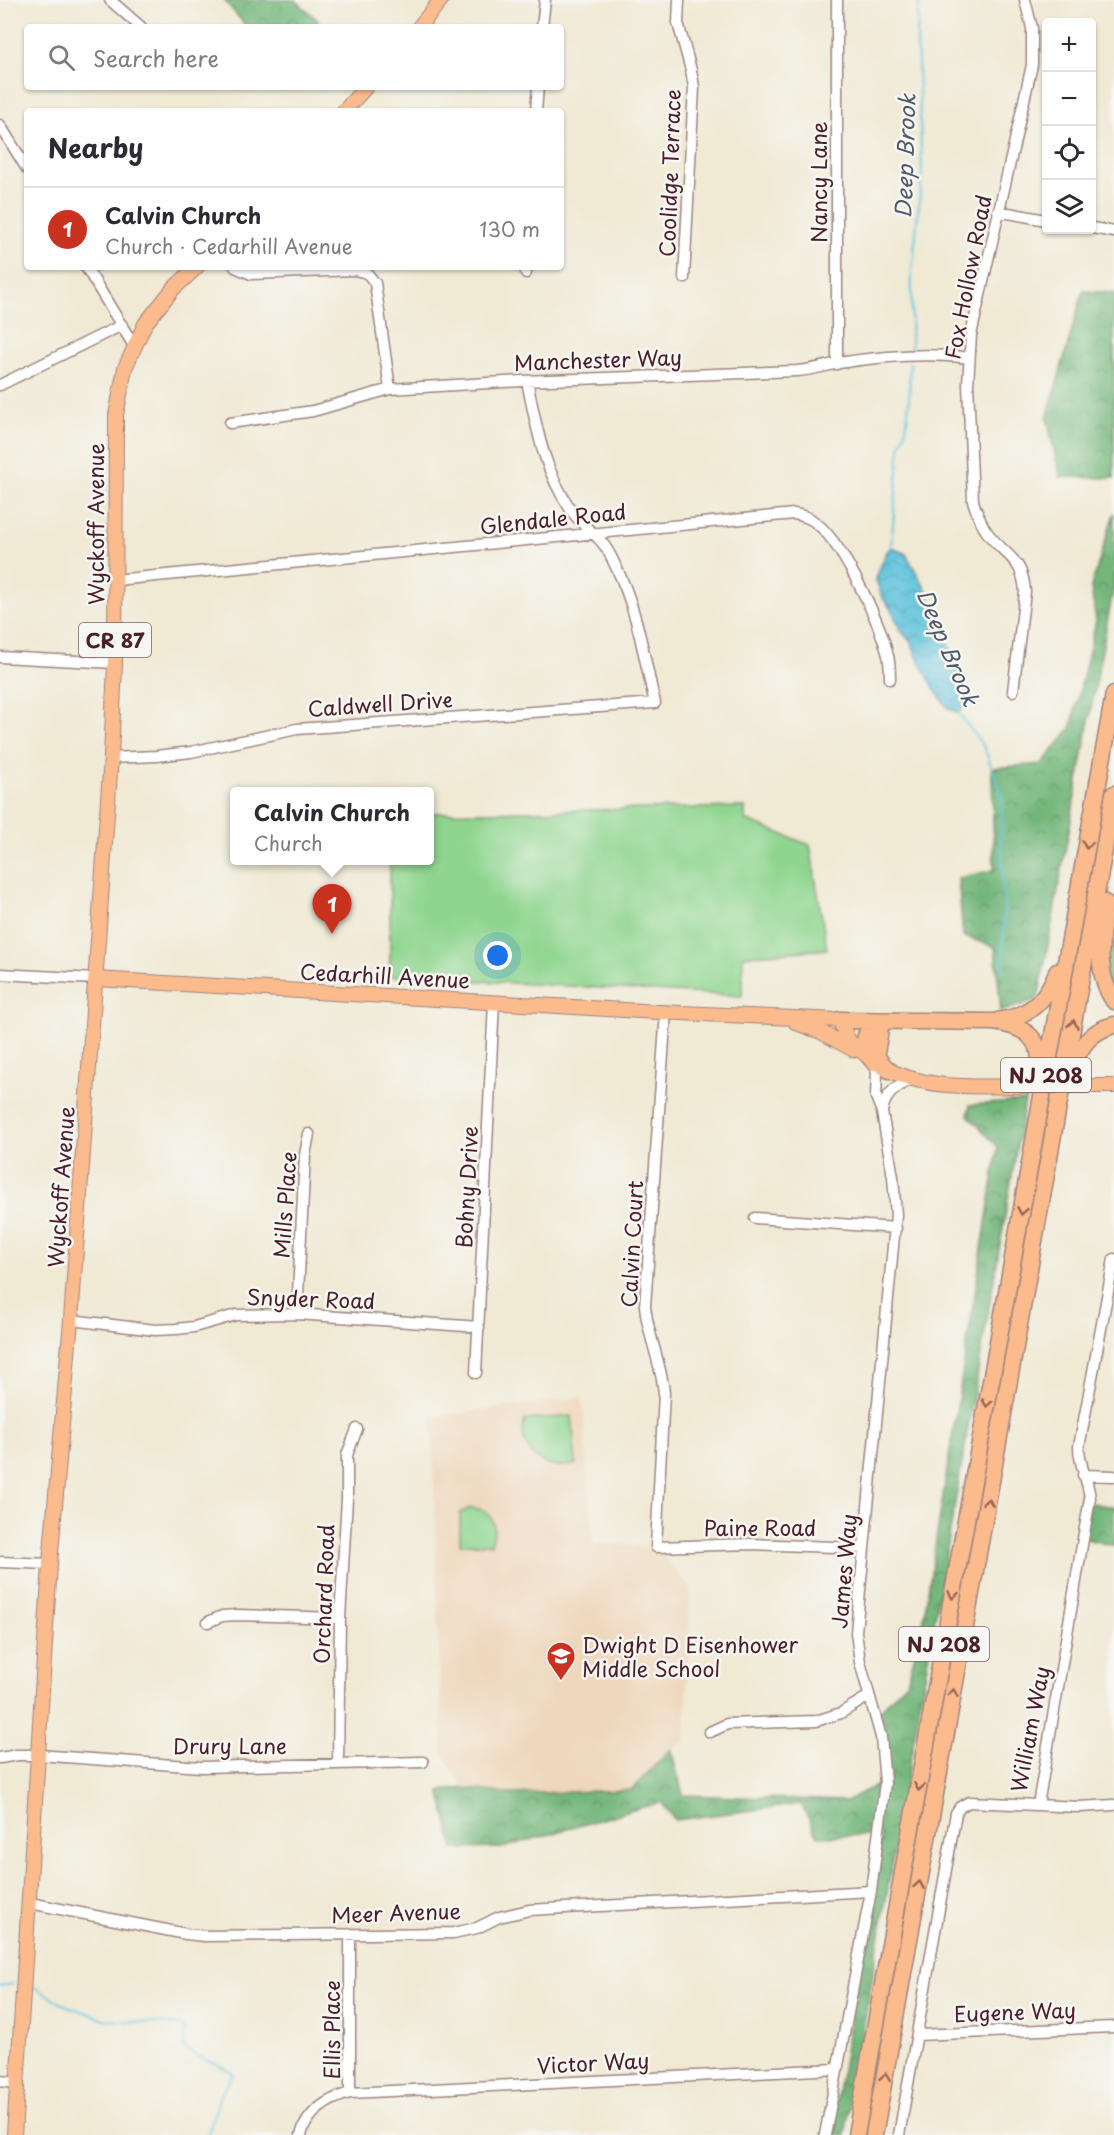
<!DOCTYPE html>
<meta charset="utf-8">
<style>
body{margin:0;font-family:"Playpen Sans",sans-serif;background:#f2f2f3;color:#2b2b33}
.controls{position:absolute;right:18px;top:18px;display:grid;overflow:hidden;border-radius:6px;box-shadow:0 2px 4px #0004}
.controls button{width:54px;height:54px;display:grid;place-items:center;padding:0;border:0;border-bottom:2px solid #e1e1e2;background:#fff;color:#2b2b33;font:30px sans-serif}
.you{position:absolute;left:498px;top:956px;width:21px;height:21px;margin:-15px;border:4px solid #fff;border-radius:50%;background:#1a73e8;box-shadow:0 0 0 9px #1a73e833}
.badge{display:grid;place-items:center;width:39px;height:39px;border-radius:50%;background:#c8321e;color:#fff;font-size:20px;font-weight:700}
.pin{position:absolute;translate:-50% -50px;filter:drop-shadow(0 2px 3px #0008)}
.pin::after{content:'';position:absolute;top:32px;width:21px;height:18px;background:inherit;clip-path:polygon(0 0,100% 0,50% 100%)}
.popup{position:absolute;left:230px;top:787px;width:204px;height:78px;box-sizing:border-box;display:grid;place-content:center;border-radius:6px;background:#fff;filter:drop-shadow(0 2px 4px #0005);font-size:20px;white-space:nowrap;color:#7c7c81}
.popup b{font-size:22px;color:#2b2b33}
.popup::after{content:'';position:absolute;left:50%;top:100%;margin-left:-12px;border:12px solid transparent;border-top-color:#fff}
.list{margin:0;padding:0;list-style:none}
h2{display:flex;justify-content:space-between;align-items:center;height:78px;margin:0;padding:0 24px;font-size:26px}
h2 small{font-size:20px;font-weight:400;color:#7c7c81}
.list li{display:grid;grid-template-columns:39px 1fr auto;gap:18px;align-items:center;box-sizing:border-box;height:84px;padding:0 24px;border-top:2px solid #e1e1e2}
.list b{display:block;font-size:22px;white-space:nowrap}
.list p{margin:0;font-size:20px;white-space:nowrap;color:#7c7c81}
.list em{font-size:20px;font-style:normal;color:#7c7c81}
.icon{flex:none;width:33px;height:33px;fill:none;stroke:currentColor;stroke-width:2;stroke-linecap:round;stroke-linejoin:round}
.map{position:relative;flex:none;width:1114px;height:2135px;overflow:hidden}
.search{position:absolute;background:#fff;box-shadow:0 2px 4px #0004;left:24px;top:24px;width:540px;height:66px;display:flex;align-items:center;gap:15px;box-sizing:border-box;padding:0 21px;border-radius:6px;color:#7c7c81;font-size:22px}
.panel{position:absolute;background:#fff;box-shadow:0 2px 4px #0004;left:24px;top:108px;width:540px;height:162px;border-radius:6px}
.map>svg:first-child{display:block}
.built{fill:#eed7bb}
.green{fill:#8fd58f;stroke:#6c7a5d;stroke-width:1.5}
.forest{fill:url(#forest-crowns);stroke:#5e6a52;stroke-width:1.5}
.water{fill:url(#water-waves);stroke:#547184;stroke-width:1.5}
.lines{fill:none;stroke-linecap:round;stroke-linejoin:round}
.stream{stroke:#5ec3dc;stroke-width:2}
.minor-casing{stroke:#9d8480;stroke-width:13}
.major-casing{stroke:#9d8480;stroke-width:16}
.highway-casing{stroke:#9d8480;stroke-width:19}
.minor{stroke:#fff;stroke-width:10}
.major{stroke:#fbbb8d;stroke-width:14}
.highway{stroke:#fbbb8d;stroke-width:16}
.major-bridge-casing{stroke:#9d8480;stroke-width:16;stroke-linecap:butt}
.major-bridge{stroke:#fbbb8d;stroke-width:14}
.oneway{stroke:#9a6557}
.labels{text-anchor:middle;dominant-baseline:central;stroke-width:5;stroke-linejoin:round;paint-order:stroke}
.shield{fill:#f6f6f2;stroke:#7e6067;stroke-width:1.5}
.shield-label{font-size:20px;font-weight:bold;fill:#4a1f2b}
.street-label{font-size:21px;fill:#4a1f2b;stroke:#f6f6f2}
.poi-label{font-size:21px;fill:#4a1f2b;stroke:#f6f6f2;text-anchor:start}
.water-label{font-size:22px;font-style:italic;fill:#515869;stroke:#f6f6f2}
</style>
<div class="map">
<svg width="1114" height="2135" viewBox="0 0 1114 2135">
<defs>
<pattern id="forest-crowns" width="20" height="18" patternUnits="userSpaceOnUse" patternTransform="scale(1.5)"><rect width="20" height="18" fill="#73b67a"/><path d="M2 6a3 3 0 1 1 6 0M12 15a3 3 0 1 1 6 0" fill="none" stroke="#609364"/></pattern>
<pattern id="water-waves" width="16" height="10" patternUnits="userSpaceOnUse" patternTransform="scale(1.5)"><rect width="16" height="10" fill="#5ec3dc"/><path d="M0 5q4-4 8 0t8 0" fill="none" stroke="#53a7bd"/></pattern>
</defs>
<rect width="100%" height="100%" fill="#f6f6f2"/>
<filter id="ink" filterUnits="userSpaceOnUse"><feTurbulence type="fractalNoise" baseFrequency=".0167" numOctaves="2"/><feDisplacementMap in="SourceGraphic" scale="12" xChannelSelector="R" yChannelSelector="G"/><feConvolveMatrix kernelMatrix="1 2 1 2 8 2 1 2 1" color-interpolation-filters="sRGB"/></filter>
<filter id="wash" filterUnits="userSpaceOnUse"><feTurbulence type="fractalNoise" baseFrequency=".008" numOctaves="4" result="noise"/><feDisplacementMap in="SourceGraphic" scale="24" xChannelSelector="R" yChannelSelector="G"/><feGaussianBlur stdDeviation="1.35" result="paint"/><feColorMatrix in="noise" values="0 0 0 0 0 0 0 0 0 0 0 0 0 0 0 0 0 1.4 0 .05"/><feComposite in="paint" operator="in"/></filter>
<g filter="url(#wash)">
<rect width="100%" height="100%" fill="#f0e9d4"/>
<path class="built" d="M582 1397 593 1543 656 1547 690 1587 685 1741 671 1749 631 1790 509 1794 464 1788 442 1752 432 1417Z"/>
<path class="green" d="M745 807V820L810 845 827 949 743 956 742 996 390 976V861L430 860V813Z
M572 1416 576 1464C547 1474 515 1451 525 1420Z
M470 1508C493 1508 498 1525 491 1544H460V1513Z"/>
<path class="forest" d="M224 0H295L319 21 312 27H247Z
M1083 291 1114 293V478L1060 477 1047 418Z
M1114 513V585L1038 999 1001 1012 995 947 963 936 958 878 994 870 992 768 1042 764 1071 728 1096 621 1091 587Z
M1114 905V996L1101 979Z
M1025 1101 845 2135H831L881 1835 818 1836 801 1804 675 1820 661 1802 502 1848 454 1849 440 1791 464 1788 509 1794 631 1790 671 1749 683 1795 846 1801 891 1778 881 1709 907 1682 922 1629 998 1147 968 1115 970 1105Z
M1090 1503 1114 1507V1546L1083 1538Z"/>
<path class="water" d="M891 547 906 554 928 593 937 624 952 651 963 677 966 705 958 713 947 707 936 691 919 661 911 641 901 631 891 609 882 597 876 580 878 572 887 552Z"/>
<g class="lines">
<path class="stream" d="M911 349 912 272 922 175 917 36 919 0
M891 547 900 448 906 429 909 403 910 363
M957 711 984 747 1002 795 1001 845 1004 911 1002 972
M0 1986 13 1984
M35 1987 62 2004 107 2020 181 2025 184 2030V2048C198 2061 219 2061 233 2074L220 2096 208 2135"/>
</g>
</g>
<g filter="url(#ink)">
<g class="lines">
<g class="minor-casing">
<path id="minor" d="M110 0 141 27
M679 0 678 23 691 70 694 87 684 278
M837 0V364
M542 27 545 0
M536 111 538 87
M0 125 27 169
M998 211 1046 220
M1092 228 1114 232
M86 267 134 346
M235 267 251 274 355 270 367 273 375 283 390 389
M526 273V267
M0 385 122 325
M230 423 313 411 390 389 522 381 797 371C812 370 824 366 839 363 882 356 926 352 969 358
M115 580 794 514C800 515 806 516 812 520 840 537 879 620 887 652 890 661 890 670 890 679
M0 657 115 663
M1013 691 1025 592C1023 559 1007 557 989 535 981 525 977 513 973 501L968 384 971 335 1032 65V28L1025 0
M111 758 156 756 191 752 297 729 655 703C644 658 637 608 616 567 612 558 606 546 600 540 590 530 579 522 571 510 543 469 537 429 527 381
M0 974 96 979
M666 1012 645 1306C648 1336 661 1362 664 1393L656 1547 750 1544 864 1548
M882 1112C884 1095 897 1085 913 1079
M755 1218 896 1228
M297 1314 305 1155 309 1134
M71 1320 155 1330 176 1329 194 1327 236 1315 297 1314 479 1327
M476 1373 494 1002
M1083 1475 1114 1476
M0 1562 50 1564
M208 1622 222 1616 237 1615 340 1618
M710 1732 727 1724 816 1721 841 1713 869 1696
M0 1758 17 1755H38L201 1767 423 1762
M338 1763 340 1618 347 1499V1455L357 1429
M1038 1805 1090 1498C1088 1480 1079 1465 1079 1447L1114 1259
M30 1903 186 1934 205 1936 453 1933 477 1928 499 1917 529 1910 871 1891
M917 2035 1114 2027
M0 2081 17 2083
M350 2093V1934
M301 2135C307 2112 328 2099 350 2093L838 2069
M825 2135 871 1891 885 1783 881 1737 860 1662 856 1632 896 1215 893 1177 882 1112 876 1097 877 1072 874 1062
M899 2135 956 1813 960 1807 969 1802 1079 1807 1114 1805"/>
</g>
<g class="major-casing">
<path id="major" d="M419 27 441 0
M344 111 366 87
M96 979 658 1012 839 1020 849 1041 871 1059
M796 1023 821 1032 854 1050
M881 1066C927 1092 981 1086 1032 1086
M1077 1086H1114
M14 2135 50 1564 71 1320 111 758 115 663 116 415 125 368 145 324 173 289 197 267"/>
</g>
<g class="highway-casing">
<path id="highway" d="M1105 903C1101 936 1094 972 1114 1001
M839 1020 994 1022C1025 1026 1042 1038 1041 1071
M879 1021C884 1042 865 1053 889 1070
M998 1021C1029 1016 1046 1001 1057 972
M874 1062C861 1049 862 1030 879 1021
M1072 1070C1079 1047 1090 1031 1114 1025
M856 2135 1114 694
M874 2135 1114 794"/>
</g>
<use href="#minor" class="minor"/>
<use href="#major" class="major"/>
<use href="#highway" class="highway"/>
<g class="major-bridge-casing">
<path id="major-bridge" d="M1032 1086H1077"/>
</g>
<use href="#major-bridge" class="major-bridge"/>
</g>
<defs><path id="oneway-chevron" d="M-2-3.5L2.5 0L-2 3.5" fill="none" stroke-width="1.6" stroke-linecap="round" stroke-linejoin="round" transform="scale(1.5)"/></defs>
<g class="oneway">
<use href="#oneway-chevron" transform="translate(1087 845) rotate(100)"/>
<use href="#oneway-chevron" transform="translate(1073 1024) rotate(-80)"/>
<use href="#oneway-chevron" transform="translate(1022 1211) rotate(100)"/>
<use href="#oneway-chevron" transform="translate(987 1403) rotate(100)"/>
<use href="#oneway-chevron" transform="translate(988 1502) rotate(-80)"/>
<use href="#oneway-chevron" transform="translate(953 1595) rotate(100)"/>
<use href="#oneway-chevron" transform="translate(953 1693) rotate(-80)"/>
<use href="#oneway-chevron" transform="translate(919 1787) rotate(100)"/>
<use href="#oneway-chevron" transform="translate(919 1885) rotate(-80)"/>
<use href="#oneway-chevron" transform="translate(885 2077) rotate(-80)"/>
</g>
</g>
<defs>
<g id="school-pin" transform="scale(1.5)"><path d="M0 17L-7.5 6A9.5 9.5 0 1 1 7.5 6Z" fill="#c8321e" stroke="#f6f6f2"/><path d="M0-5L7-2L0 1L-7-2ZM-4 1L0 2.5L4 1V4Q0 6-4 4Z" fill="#fff"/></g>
</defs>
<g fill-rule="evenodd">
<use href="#school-pin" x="561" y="1656"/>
</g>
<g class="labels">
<g class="shield">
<rect x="79" y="623" width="72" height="34" rx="4.5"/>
<rect x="1001" y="1058" width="90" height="34" rx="4.5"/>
<rect x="899" y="1627" width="90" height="34" rx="4.5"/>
</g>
<g class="shield-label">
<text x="115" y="640">CR 87</text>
<text x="1046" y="1075">NJ 208</text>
<text x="944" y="1644">NJ 208</text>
</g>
<g class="street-label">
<text transform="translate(669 173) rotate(-88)">Coolidge Terrace</text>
<text transform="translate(818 182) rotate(-90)">Nancy Lane</text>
<text transform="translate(967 277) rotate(-79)">Fox Hollow Road</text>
<text transform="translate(598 359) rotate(-2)">Manchester Way</text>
<text transform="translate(553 518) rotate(-6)">Glendale Road</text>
<text transform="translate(95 524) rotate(-90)">Wyckoff Avenue</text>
<text transform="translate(380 703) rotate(-4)">Caldwell Drive</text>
<text transform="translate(385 975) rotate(3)">Cedarhill Avenue</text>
<text transform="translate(60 1187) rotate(-86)">Wyckoff Avenue</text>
<text transform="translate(466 1187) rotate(-87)">Bohny Drive</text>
<text transform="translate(284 1205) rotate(-86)">Mills Place</text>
<text transform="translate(631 1244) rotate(-87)">Calvin Court</text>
<text transform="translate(311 1298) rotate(2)">Snyder Road</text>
<text x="760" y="1527">Paine Road</text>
<text transform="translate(843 1571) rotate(-85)">James Way</text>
<text transform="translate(323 1594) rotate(-88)">Orchard Road</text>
<text transform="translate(1029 1729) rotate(-79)">William Way</text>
<text x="230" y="1745">Drury Lane</text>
<text transform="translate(396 1912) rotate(-2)">Meer Avenue</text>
<text transform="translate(1015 2011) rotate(-2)">Eugene Way</text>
<text transform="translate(331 2030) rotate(-90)">Ellis Place</text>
<text transform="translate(593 2062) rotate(-3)">Victor Way</text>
</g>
<g class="poi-label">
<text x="582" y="1644">Dwight D Eisenhower<tspan x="582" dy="24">Middle School</tspan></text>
</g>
<g class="water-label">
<text transform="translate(904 156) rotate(-88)">Deep Brook</text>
<text transform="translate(949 647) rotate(67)">Deep Brook</text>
</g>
</g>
</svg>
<div class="controls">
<button>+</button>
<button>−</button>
<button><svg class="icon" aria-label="locate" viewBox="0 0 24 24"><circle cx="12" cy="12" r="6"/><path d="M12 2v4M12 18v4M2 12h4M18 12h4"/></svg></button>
<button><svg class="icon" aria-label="layers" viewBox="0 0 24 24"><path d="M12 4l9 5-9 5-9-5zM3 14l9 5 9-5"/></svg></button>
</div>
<div class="you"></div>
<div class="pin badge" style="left:332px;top:934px">1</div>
<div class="popup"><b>Calvin Church</b>Church</div>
<div class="search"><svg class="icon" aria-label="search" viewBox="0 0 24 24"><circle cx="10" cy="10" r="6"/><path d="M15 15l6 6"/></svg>Search here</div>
<section class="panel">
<h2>Nearby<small></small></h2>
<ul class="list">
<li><span class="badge">1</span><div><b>Calvin Church</b><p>Church · Cedarhill Avenue</p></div><em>130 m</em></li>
</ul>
</section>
</div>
